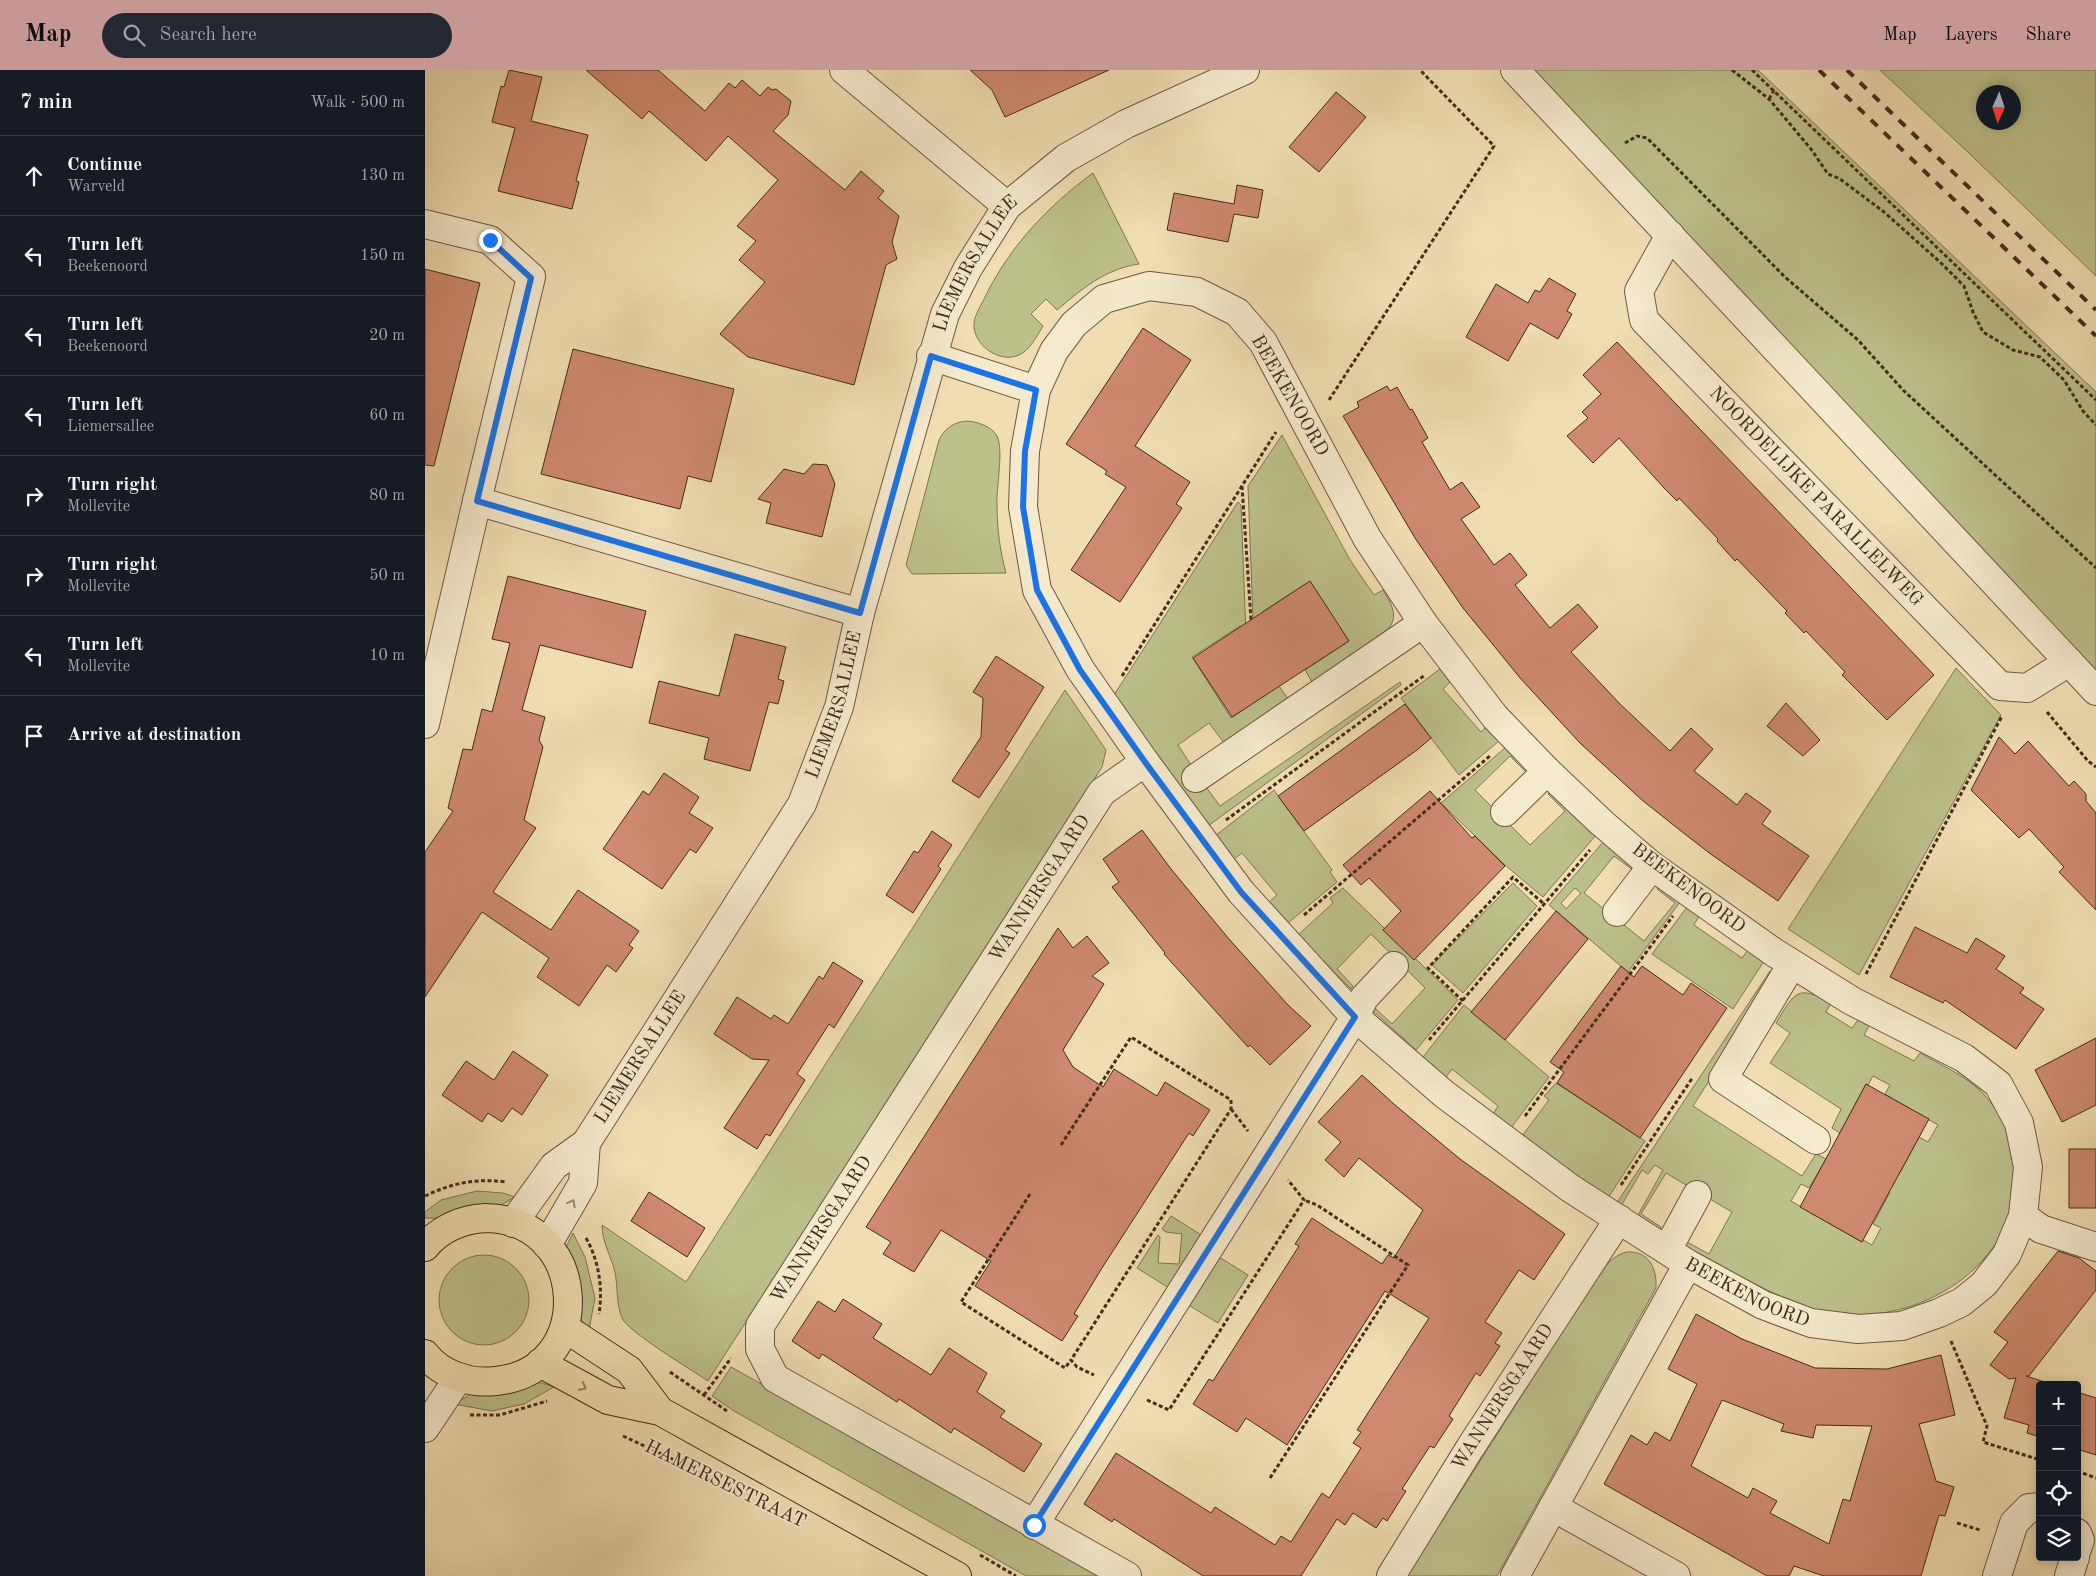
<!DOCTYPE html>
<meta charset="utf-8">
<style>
body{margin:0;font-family:"Old Standard TT",serif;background:#242831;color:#f1f3f6}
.controls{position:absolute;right:15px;bottom:15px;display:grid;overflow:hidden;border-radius:5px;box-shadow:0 2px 12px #0003}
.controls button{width:45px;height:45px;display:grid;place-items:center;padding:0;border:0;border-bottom:1px solid #363941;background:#171b24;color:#f1f3f6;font:25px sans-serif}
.compass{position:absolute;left:1551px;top:15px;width:45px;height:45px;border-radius:50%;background:#171b24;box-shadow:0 2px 12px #0003;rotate:183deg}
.stop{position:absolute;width:15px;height:15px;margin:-11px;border:4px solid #1a73e8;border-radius:50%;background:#fff}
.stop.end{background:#1a73e8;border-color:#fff;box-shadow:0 1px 5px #0008}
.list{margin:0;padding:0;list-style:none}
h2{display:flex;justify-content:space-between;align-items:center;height:65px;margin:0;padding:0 20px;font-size:21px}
h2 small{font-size:16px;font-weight:400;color:#9ea1a6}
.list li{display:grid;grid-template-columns:32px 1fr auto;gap:15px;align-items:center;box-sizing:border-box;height:80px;padding:0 20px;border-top:1px solid #363941}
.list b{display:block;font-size:19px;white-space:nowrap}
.list p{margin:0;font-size:16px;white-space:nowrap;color:#9ea1a6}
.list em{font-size:16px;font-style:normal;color:#9ea1a6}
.icon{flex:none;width:28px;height:28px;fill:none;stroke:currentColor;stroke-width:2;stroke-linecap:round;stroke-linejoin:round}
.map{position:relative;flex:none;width:1671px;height:1506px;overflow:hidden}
header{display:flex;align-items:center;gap:30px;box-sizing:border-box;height:70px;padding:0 25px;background:#c59692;color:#111}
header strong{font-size:24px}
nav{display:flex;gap:28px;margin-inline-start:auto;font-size:18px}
.search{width:350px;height:45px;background:#242831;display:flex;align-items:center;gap:12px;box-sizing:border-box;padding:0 18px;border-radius:28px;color:#9ea1a6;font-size:19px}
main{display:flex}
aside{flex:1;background:#171b24}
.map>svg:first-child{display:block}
.green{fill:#bcc08a;stroke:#817653;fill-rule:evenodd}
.building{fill:#ce8970;stroke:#462b1c;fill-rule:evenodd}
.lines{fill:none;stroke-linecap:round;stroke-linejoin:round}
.minor-casing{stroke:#705842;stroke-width:30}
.major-casing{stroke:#462b1c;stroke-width:30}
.path{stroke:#462b1c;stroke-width:3;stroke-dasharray:4 2.5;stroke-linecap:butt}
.minor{stroke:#f5eacd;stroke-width:28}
.major{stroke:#f0deb2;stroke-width:28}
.rail{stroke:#462b1c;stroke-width:4;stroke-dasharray:9 9;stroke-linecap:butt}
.oneway{stroke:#9e8a74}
.oneway2{stroke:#9b8467}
.route{stroke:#1a73e8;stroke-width:6}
.labels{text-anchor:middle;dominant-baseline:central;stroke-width:4;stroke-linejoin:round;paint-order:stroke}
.street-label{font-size:19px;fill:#462b1c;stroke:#f5eacd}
</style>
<header>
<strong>Map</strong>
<div class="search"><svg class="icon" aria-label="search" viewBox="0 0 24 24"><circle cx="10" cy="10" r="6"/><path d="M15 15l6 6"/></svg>Search here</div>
<nav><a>Map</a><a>Layers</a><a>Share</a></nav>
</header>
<main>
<aside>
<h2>7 min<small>Walk · 500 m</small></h2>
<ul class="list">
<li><svg class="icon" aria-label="ahead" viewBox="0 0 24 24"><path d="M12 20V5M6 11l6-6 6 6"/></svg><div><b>Continue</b><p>Warveld</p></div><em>130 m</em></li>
<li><svg class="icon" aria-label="left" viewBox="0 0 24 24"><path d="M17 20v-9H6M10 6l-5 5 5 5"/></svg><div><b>Turn left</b><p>Beekenoord</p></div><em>150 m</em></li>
<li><svg class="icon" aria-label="left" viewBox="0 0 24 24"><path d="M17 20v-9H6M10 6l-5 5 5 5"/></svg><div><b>Turn left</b><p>Beekenoord</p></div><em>20 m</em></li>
<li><svg class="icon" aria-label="left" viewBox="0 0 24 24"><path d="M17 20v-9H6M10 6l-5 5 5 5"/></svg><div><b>Turn left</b><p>Liemersallee</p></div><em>60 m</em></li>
<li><svg class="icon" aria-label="right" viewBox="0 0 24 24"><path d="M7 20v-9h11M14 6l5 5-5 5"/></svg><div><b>Turn right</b><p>Mollevite</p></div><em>80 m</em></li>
<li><svg class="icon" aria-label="right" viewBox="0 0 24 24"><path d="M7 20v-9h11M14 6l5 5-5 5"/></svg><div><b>Turn right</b><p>Mollevite</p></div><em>50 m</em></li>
<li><svg class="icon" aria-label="left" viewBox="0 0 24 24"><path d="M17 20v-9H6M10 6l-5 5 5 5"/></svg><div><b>Turn left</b><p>Mollevite</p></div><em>10 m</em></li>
<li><svg class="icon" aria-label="arrive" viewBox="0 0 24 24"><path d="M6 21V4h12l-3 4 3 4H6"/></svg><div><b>Arrive at destination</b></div></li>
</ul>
</aside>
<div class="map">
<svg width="1671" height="1506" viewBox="0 0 1671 1506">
<rect width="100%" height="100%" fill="#f0deb2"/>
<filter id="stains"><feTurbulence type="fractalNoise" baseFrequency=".004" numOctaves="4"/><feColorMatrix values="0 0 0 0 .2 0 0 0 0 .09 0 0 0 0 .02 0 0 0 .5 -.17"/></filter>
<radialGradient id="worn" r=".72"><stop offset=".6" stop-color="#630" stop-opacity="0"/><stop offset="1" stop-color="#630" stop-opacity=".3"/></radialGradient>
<path class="green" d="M1100 0H1333L1671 322V603Z
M1455 0H1671V206L1547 86ZM1558 22H1588V52H1558Z
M668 103 714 194C680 199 657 219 632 240L621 229 606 244 618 256C612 266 605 280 594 285 574 294 547 274 549 253 550 244 557 234 561 225 586 175 623 136 668 103Z
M542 351C553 352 566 356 572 366 579 381 571 418 572 435 572 457 575 482 581 503L487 504 481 495 514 370C520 358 529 352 542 351Z
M857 365 925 490 949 525 958 520C966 533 975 547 962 560L887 612 880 600 924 571 885 511 837 542 842 550 828 549 823 416Z
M813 432 816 435 821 565 815 556 767 587 806 648 854 616 863 629 799 673 784 653 753 675 766 695 760 700 774 721 781 717 795 736 975 612 976 615 783 756 689 625Z
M1531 598 1576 645 1434 905 1363 859Z
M1015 599 1025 612 1018 619 1056 662 1062 656 1075 670 1034 705 976 628Z
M640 620 681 680 677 697 283 1311C267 1300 203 1262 197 1248 191 1234 193 1217 190 1202 186 1186 177 1172 177 1155L261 1212Z
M1081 677 1104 701 1102 703 1085 686 1050 720 1105 775 1140 741 1123 724 1126 721 1171 765 1118 827 1081 796 1016 733Z
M849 720 907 800 905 802 912 812 863 853 844 832 852 825 817 783 809 789 790 766Z
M1179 771 1210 797 1208 800 1189 786 1159 823 1219 871 1250 833 1232 819 1234 816 1255 832 1203 902 1124 835ZM1150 818 1156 823 1141 839 1136 833Z
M1088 813 1112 836 1038 923 1007 895Z
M918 818 1033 930 991 980 947 940 950 938 967 954 1000 918 946 864 912 899 928 916 926 919 873 865 908 833 905 828Z
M1262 837 1274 846 1269 855 1317 888 1323 880 1339 891 1308 939 1227 884Z
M1345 901 1343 919 1268 1036 1377 1106 1391 1084 1401 1089 1384 1118 1376 1114 1366 1131 1437 1172 1438 1170 1447 1175 1456 1158 1448 1154 1465 1122 1456 1117 1476 1101 1494 1067 1503 1072 1513 1055 1460 1024 1465 1015 1448 1006 1443 1015 1441 1014 1415 1063 1407 1058 1416 1039 1345 993 1365 963 1351 953C1370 922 1372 914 1406 933L1401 942 1427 958 1433 950 1444 956 1439 965 1489 991 1495 983C1518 996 1546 1008 1563 1029 1580 1050 1588 1073 1590 1099 1597 1195 1492 1258 1404 1243 1360 1235 1301 1197 1260 1176L1262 1172 1284 1184 1307 1142 1241 1103 1216 1144 1236 1157 1234 1161 1212 1147 1238 1100 1230 1095 1223 1104 1217 1100 1196 1136 1191 1134Z
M1039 935 1124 1007 1086 1058 1068 1044 1073 1036 1027 999 1021 1007 998 987Z
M1131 1013 1220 1071 1183 1128 1154 1109 1097 1066 1124 1030 1119 1026Z
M52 1121 78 1123 90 1127 64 1142 24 1149 0 1148V1142L16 1130Z
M746 1146 778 1166 744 1218 712 1198 733 1165 735 1167 733 1193 754 1194 757 1164 741 1162 737 1159Z
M148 1163 160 1187 170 1228 164 1260 152 1245 143 1201 141 1177Z
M1202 1182C1224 1181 1232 1198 1231 1218L1072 1506H982L1172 1207C1180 1196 1188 1185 1202 1182Z
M14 1230a45 45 0 1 1 90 0a45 45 0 1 1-90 0Z
M791 1185 823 1205 793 1253 760 1233Z
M306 1297 678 1506H601L309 1341 287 1326Z
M90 1312 117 1313 129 1317 99 1334 67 1341 29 1334 55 1319Z"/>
<path class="building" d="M84 0 117 7 106 51 163 65 151 111 154 112 147 139 73 121 90 58 67 52 76 16 79 17Z
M161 0H233L280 41 304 13 310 18 317 10 335 26 343 17 347 20 351 19 366 31 363 45 348 61 420 120 436 101 459 121 453 128 474 146 467 172 472 189 461 195 429 315 323 287 295 264 340 212 314 190 331 171 312 156 353 110 303 66 281 91 224 41 217 49Z
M545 0H684L580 47 567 20Z
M911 22 941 47 894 102 864 77Z
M812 115 838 120 833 148 809 144 803 172 742 160 749 123 809 134Z
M0 199 55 213 9 396 0 395Z
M1124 208 1151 224 1142 241 1147 244 1133 269 1105 253 1083 291 1041 267 1071 214 1103 233 1110 220 1115 222Z
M718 258 766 290 710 376 765 412 751 434 757 438 695 532 646 500 701 417 680 404 682 401 641 374Z
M1192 272 1509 605 1462 650 1417 605 1420 602 1381 561 1379 563 1360 543 1362 541 1312 489 1310 491 1292 471 1293 469 1254 428 1252 431 1239 418 1194 368 1168 393 1142 366 1163 348 1157 342 1176 324 1158 305Z
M148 279 309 319 286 412 263 406 255 439 116 404Z
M962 316 965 321 972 317 985 340 987 339 1003 368 997 372 1025 420 1037 412 1055 437 1036 449 1069 495 1085 483 1102 505 1090 515 1125 558 1153 534 1173 557 1146 582 1195 634 1245 681 1266 658 1288 679 1269 701 1312 735 1321 723 1346 741 1337 754 1384 786 1353 831 1287 785 1256 761 1217 730 1155 673 1096 609 1038 538 990 468 918 346 934 337 932 332Z
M388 394 402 395 410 414 397 467 341 453 346 433 333 429 359 399 379 404Z
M83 506 221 541 207 598 115 575 97 640 120 647 114 670 118 677 99 750 111 758 68 822 126 860 153 820 214 861 204 875 208 878 191 902 182 895 154 936 112 907 124 888 57 842 0 927V782L28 741 23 738 38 679 47 680 57 639 67 642 85 573 67 569Z
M885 511 924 571 807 647 768 588Z
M310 564 361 577 353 609 359 611 353 634 344 632 325 701 279 689 284 668 224 653 234 611 294 626Z
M571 586 619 617 580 680 585 683 554 728 527 711 556 667 558 628 548 622Z
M1361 633 1395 670 1378 686 1342 656Z
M980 634 1006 668 992 680 879 761 853 726Z
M1574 667 1590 684 1603 671 1644 716 1649 711 1661 724V731L1671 743V840L1634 802 1639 797 1604 759 1594 768 1546 720Z
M239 703 274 727 264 743 288 758 271 783 265 779 237 819 178 779 218 721 224 725Z
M1005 721 1047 768 1050 766 1080 796 989 890 958 860 976 841 944 808 936 815 918 795Z
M717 760 746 799 804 869 863 935 886 956 845 995 825 975 823 977 739 884 740 883 687 817 694 812 678 789Z
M507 761 527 775 513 796 516 799 488 843 461 825 489 781 493 783Z
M1131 841 1163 869 1080 970 1046 942Z
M1490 857 1542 883 1551 868 1580 886 1571 899 1599 918 1595 923 1619 939 1591 979 1520 930 1518 933 1465 907Z
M633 858 648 878 662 866 684 893 667 906 679 914 638 980 648 997 678 1017 689 999 732 1026 740 1012 785 1040 768 1066 764 1063 677 1198 649 1244 653 1246 637 1271 550 1216 566 1191 516 1160 489 1202 458 1184 466 1172 441 1157Z
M408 892 438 911 409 958 404 954 372 1004 380 1010 345 1066 341 1064 332 1079 299 1058 344 990 327 989 289 964 312 927 346 949 349 945 363 954 394 906 398 909Z
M1196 896 1209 907 1217 896 1258 925 1266 913 1302 938 1215 1068 1132 1013 1139 1002 1125 992Z
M1671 968V1035L1637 1052 1610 1000Z
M88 981 123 1005 97 1045 87 1038 77 1052 63 1043 57 1052 17 1025 41 991 69 1010Z
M937 1005 970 1035 1035 1089 1140 1164 1109 1210 1094 1200 1060 1252 1077 1263 1070 1273 1075 1276 1055 1306 1051 1303 1024 1346 1028 1349 1009 1378 1005 1376 977 1419 981 1421 962 1451 958 1448 951 1458 928 1443 920 1455 912 1449 876 1506H778L689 1449 687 1452 659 1434 691 1383 786 1443 790 1437 850 1475 856 1466 866 1472 897 1423 904 1428 936 1378 928 1373 936 1362 932 1360 1004 1248 960 1221 862 1375 821 1348 812 1362 768 1334 784 1309 788 1311 816 1267 874 1176 870 1174 887 1148 957 1194 963 1185 969 1188 998 1140 934 1088 919 1107 900 1090 916 1072 893 1052Z
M1441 1014 1504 1049 1437 1172 1375 1137Z
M1644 1079H1671V1138H1644Z
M224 1122 280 1158 262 1187 206 1151Z
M1633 1181 1654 1188 1671 1201V1220L1604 1306H1601L1629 1315H1615V1367L1602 1363 1604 1355 1579 1348 1591 1308 1584 1309 1565 1295 1583 1272 1569 1262Z
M418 1229 457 1254 448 1268 506 1305 524 1278 562 1303 552 1322 580 1341 575 1347 617 1374 599 1402 529 1358 526 1363 474 1329 472 1332 397 1284 394 1289 367 1271 393 1231 410 1242Z
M1271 1244 1317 1269 1390 1298 1462 1299 1516 1285 1530 1345 1494 1354 1511 1411 1529 1417 1520 1446 1514 1445 1496 1506H1399L1369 1496 1364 1506H1342L1179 1414 1206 1365 1222 1375 1230 1362 1245 1371 1272 1314 1243 1299ZM1297 1330 1359 1354 1356 1361 1388 1368 1391 1355 1447 1356 1425 1431 1418 1429 1404 1474 1345 1443 1352 1431 1328 1418 1323 1428 1266 1396Z
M1652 1322 1671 1328V1385L1652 1379Z"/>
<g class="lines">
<g class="minor-casing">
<g id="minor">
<path d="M419 0 582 136"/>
<path d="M1090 0 1671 621"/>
<path d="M0 154 65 170 106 207 52 431 435 543"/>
<path id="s1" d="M1245 165 1214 221 1219 250 1575 616 1602 618 1644 592"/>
<path id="s2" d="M506 286 611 320 600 381 598 437 612 520 655 599 720 692 816 822 930 947 1019 1024 1145 1118 1263 1194 1338 1235 1386 1253 1433 1259 1477 1256 1514 1243 1537 1232 1559 1214 1582 1184 1598 1146 1603 1097 1594 1053 1573 1014 1539 988 1427 931 1350 883 1227 796 1177 753 1122 701 1070 647 998 553 942 468 838 272 812 242 772 222 724 216 679 229 649 254 629 281 611 320"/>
<path d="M0 654 52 431"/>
<path d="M771 708 998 553"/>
<path d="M1080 742 1122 701"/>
<path d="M1192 842 1227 796"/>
<path d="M1367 894 1298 1009 1391 1070"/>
<path d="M1598 1146 1616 1159 1671 1177"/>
<path id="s3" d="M88 1153 129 1096 161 1073 377 734 414 637 435 543 520 244 543 198 582 136 641 88 701 54 820 0"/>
<path d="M122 1175 158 1113 161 1073"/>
<path d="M1242 1180 1272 1125"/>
<path d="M0 1358 34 1307"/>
<path d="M1128 1437 1251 1506"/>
<path d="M609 1455 930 947 939 928 969 896"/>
<path d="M1652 1463 1655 1470 1652 1479"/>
<path id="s4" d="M702 1506 350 1308 335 1279V1256L677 722 720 692"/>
<path id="s5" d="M966 1506 1045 1378 1194 1149"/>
<path d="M1090 1506 1263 1194"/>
<path d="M1572 1506 1589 1453 1604 1438 1615 1437"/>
<path d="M1644 1506 1650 1487"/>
</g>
</g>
<g class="major-casing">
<path id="major" d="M0 1177C14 1159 38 1149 60 1148 164 1148 173 1301 71 1311 45 1314 16 1305 0 1284
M140 1258 204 1300 235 1341
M115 1293 183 1330 235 1341 532 1506"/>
</g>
<path class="path" d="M1307 0 1344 29 1386 79 1403 104 1415 109 1459 142 1516 193 1539 216 1548 242 1558 262 1588 280 1615 287 1639 310 1658 341 1671 355
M1327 0 1671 330
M1344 29 1349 20
M1200 73 1212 66 1222 68 1360 207 1433 270 1478 320 1671 498
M904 330 1069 76 995 0
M817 416 826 550
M697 606 851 362
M1622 642 1663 691 1671 697
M801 750 1000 605
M879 845 1066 685
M1441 904 1577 646
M1038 931 1003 898 1088 807 1119 834
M1004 970 1165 780
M806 1039 823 1061
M1100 1046 1248 846
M636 1075 706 967 806 1030V1039L646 1290 652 1297 669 1305
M1196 1115 1268 1007
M605 1124 536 1232 640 1298 646 1290
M0 1126C27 1113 51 1108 81 1112
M161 1168C174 1191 178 1218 174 1244
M1526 1271 1562 1356 1558 1372 1615 1390
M245 1302 302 1341
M279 1325 306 1288
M722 1330 744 1340 879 1130 863 1110
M45 1345H75L122 1331
M198 1366 288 1408
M1652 1401 1671 1408
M845 1408 983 1195 892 1135 879 1130
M1532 1453 1555 1460
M555 1485 591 1506"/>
<use href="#minor" class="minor"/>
<use href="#major" class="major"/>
<path class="rail" d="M1394 0 1671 266
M1422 0 1671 240"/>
</g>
<defs><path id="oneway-chevron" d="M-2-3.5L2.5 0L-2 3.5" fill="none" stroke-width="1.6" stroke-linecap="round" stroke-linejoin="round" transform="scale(1.25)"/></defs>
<use class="oneway" href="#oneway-chevron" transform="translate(147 1133) rotate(-62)"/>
<use class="oneway2" href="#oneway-chevron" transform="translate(158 1317) rotate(27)"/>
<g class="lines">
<path class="route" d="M65 170 106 208 52 431 435 543 506 286 611 320 600 381 598 437 612 520 655 600 720 692 816 822 930 947 609 1455"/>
</g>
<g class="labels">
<g class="street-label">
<text stroke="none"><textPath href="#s3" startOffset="1081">LIEMERSALLEE</textPath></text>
<text transform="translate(864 326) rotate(60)">BEEKENOORD</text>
<text stroke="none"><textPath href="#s1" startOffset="340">NOORDELIJKE PARALLELWEG</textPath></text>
<text stroke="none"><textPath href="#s3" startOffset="616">LIEMERSALLEE</textPath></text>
<text stroke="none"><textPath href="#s4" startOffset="979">WANNERSGAARD</textPath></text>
<text transform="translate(1263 819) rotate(37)">BEEKENOORD</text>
<text stroke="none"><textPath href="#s3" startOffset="211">LIEMERSALLEE</textPath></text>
<text stroke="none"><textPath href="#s4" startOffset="574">WANNERSGAARD</textPath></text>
<text stroke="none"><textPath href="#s2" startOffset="1328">BEEKENOORD</textPath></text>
<text stroke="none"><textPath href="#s5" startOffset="211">WANNERSGAARD</textPath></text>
<text transform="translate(300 1415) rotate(26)">HAMERSESTRAAT</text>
</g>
</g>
<rect width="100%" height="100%" filter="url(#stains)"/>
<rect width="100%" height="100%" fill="url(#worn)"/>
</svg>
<div class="controls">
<button>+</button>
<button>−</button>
<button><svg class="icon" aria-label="locate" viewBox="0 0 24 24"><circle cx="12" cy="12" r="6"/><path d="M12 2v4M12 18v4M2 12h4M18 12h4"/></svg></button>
<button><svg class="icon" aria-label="layers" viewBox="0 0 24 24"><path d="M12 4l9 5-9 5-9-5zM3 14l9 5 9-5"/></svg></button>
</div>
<svg class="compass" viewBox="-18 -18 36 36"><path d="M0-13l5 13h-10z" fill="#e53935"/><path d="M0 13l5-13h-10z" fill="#9ea1a6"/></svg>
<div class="stop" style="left:609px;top:1455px"></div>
<div class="stop end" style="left:65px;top:170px"></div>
</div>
</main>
